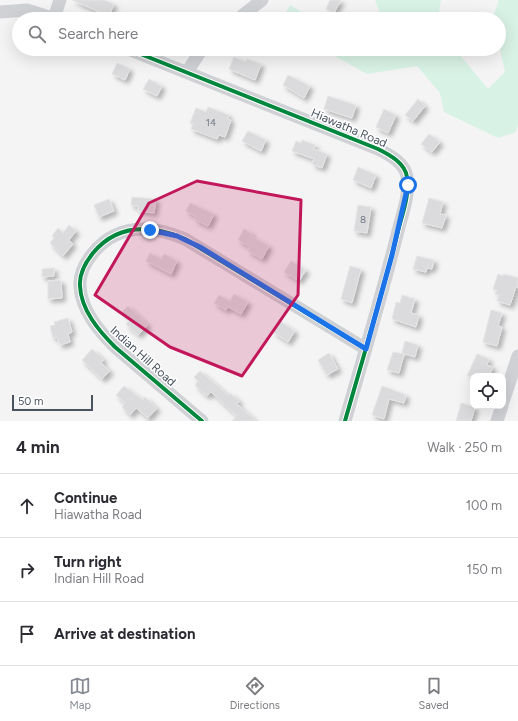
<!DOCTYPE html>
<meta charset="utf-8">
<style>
body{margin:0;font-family:Figtree,sans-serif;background:#f7f7f7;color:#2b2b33}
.controls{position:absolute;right:12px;bottom:12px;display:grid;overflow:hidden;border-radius:8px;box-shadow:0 4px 16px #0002}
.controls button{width:36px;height:36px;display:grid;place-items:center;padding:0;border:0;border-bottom:1px solid #e1e1e2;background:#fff;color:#2b2b33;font:20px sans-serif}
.scale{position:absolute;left:12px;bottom:10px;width:81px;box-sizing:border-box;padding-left:4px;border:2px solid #4a5360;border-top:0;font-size:11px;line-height:14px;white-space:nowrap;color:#4a5360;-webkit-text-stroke:3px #fff;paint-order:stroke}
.stop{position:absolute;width:12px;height:12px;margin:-9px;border:3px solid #1a73e8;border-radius:50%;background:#fff}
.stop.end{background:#1a73e8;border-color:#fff;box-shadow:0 1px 4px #0008}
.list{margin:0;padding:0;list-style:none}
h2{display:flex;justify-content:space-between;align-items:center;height:52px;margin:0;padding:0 16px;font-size:17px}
h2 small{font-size:13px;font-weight:400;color:#7c7c81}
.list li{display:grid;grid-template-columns:26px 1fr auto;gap:12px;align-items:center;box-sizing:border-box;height:64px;padding:0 16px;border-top:1px solid #e1e1e2}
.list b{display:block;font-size:15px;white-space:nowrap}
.list p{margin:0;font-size:13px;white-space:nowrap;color:#7c7c81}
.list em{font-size:13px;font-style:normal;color:#7c7c81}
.icon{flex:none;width:22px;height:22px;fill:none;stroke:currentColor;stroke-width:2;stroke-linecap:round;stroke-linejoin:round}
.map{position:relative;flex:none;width:518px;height:421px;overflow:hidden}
.search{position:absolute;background:#fff;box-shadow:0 4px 16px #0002;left:12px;right:12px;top:12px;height:44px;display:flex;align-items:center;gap:10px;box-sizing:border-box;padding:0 14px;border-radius:22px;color:#7c7c81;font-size:15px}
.sheet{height:244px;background:#fff}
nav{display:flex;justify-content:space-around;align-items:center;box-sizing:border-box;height:56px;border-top:1px solid #e1e1e2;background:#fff;font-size:11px;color:#7c7c81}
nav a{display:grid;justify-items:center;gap:2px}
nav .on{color:#868b94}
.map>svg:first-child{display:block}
.green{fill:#d9f2e6}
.building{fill:#dbdbdd;stroke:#e5e5e6;filter:url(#shadow)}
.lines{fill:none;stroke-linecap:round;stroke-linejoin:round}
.minor{stroke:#cfd1d4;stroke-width:13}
.cycleway-casing{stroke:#fff;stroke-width:6}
.cycleway{stroke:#00873e;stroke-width:4}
.route{stroke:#1a73e8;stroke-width:5}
.marked{fill:#c2185b;fill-opacity:0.2;stroke:#c2185b;stroke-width:3;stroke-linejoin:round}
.labels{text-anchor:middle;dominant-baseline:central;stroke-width:3;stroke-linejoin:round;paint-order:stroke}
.number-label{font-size:10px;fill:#707680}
.street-label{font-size:12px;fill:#4a5360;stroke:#fff}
</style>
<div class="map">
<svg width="518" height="421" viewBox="0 0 518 421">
<defs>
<filter id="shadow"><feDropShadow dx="3.5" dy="3.5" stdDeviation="2" flood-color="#0004"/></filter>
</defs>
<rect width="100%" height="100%" fill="#f4f4f4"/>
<path class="green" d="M375 0H441L438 19H382Z
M499 0H518V123L516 132 498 138 444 112 440 93 417 66 367 74 322 49H362L366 51 371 49H455L488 89 505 72 499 45V19H492Z
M290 5 313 19H282Z"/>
<path class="building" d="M72 0H104L114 4 109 16Z
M330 0H341L334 13 326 9Z
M234 57 246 62 247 59 261 64 255 80 229 69Z
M117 63 130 69 125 80 112 74Z
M288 75 310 86 304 98 283 85Z
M149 79 162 86 157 96 143 89Z
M328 96 356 105 352 118 324 109Z
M418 99 425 106 413 121 405 115Z
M208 107 229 115 227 119 231 120 225 137 219 135 217 139 191 129 193 124 190 123 196 108 206 112Z
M384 109 396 115 388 133 376 127Z
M248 131 266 140 261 151 242 141Z
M429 134 440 142 432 152 421 144Z
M302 140 315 145 314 149 327 154 322 168 312 164 314 159 292 151 296 141 301 143Z
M358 167 376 175 371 188 353 180Z
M132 197 156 199 154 213 138 211V206L131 205Z
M429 198 443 202 440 214 446 215 442 228 422 223Z
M109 199 114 211 99 217 94 205Z
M190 203 214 214 208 226 194 219 195 216 186 211Z
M358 205 371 207 367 233 354 231Z
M69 225 76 231 69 240 73 244 63 256 50 243 54 238 52 236 58 228 63 233Z
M244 229 252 234 251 236 269 246 262 259 248 251 250 247 238 240Z
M150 253 161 259 164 254 177 261 171 274 146 261Z
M417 256 434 260 432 269 427 268 426 272 413 269Z
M291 261 306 270 299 281 284 272Z
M350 266 361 269 352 303 341 299Z
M54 268V276L42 277V269Z
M498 274 503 276 504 274 518 278V288L516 287 510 305 497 301 499 295 495 294 497 290 493 289Z
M61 280 62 298 48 299V281Z
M234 294 248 302 241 314 228 307 226 310 214 303 219 295 230 301Z
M402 295 415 299 411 313 419 315 416 327 392 319 396 302 400 303Z
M128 306 148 325 138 335 126 324 130 319 122 312Z
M491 310 502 313 498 326 502 327 497 346 483 342Z
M68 318 72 332 68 334 70 342 60 345 57 337 53 338 50 326 55 325 54 322Z
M280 321 295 331 288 342 273 332Z
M405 341 418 345 415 357 402 353Z
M92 349 104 360 101 363 110 371 102 379 82 360Z
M393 352 404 354 399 373 387 370Z
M329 353 338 369 327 375 318 360Z
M477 354 489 359 487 365 493 367 489 376H467Z
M200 371 228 395 230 393 239 401 237 404 256 421H232L237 416 211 392 207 396 195 385 198 381 194 377Z
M124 386 143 400 145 397 157 408 148 418 136 408 130 415 122 407 125 403 116 395Z
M382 386 406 395 404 403 389 399 384 419 372 415Z
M461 403 475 407 471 421H456Z"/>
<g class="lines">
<path class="minor" d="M0 12 27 10 55 19
M54 18 60 0
M238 19 262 0
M128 49 378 149C390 155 405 163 407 177 410 194 402 215 398 231 382 295 363 358 345 421
M187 72 202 49
M503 402 518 356
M202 421 115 347C99 331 81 310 80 286 79 274 85 263 93 253 118 223 152 225 185 239L366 349
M497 421 502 406"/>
<g class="cycleway-casing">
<path id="cycleway" d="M128 49 378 149C390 155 405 163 407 177 410 194 402 215 398 231 382 295 363 358 345 421
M202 421 115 347C99 331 81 310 80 286 79 274 85 263 93 253 118 223 152 225 185 239L366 349"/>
</g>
<use href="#cycleway" class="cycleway"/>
</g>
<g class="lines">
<path class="route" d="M150 230 177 236 200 247 366 349 392 255 408 185"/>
</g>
<path class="marked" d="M197 181 301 200 298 295 242 376 170 347 95 295 149 203Z"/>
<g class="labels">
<g class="number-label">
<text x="211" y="122">14</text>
<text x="363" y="219">8</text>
</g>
<g class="street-label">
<text transform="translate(349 128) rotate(23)">Hiawatha Road</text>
<text transform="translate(143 356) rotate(42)">Indian Hill Road</text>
</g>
</g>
</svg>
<div class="controls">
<button><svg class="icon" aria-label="locate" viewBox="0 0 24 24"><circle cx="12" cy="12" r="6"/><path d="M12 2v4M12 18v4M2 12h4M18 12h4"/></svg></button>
</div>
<div class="scale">50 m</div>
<div class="stop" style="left:408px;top:185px"></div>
<div class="stop end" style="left:150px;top:230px"></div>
<div class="search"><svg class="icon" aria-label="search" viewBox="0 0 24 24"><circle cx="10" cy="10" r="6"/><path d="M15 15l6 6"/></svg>Search here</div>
</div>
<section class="sheet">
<h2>4 min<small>Walk · 250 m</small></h2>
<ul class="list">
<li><svg class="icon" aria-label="ahead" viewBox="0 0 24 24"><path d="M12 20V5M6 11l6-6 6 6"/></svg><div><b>Continue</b><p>Hiawatha Road</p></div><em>100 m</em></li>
<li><svg class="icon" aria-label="right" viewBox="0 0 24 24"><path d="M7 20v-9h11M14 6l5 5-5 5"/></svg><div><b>Turn right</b><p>Indian Hill Road</p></div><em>150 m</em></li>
<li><svg class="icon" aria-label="arrive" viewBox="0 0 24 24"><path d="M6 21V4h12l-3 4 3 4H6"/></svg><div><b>Arrive at destination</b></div></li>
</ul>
</section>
<nav>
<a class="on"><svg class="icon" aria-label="map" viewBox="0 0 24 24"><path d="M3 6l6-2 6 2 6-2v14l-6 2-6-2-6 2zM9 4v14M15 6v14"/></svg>Map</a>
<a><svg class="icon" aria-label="directions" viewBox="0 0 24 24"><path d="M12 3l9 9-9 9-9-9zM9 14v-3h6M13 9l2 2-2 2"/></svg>Directions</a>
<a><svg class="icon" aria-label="saved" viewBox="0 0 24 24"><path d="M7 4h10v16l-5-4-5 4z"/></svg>Saved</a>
</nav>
